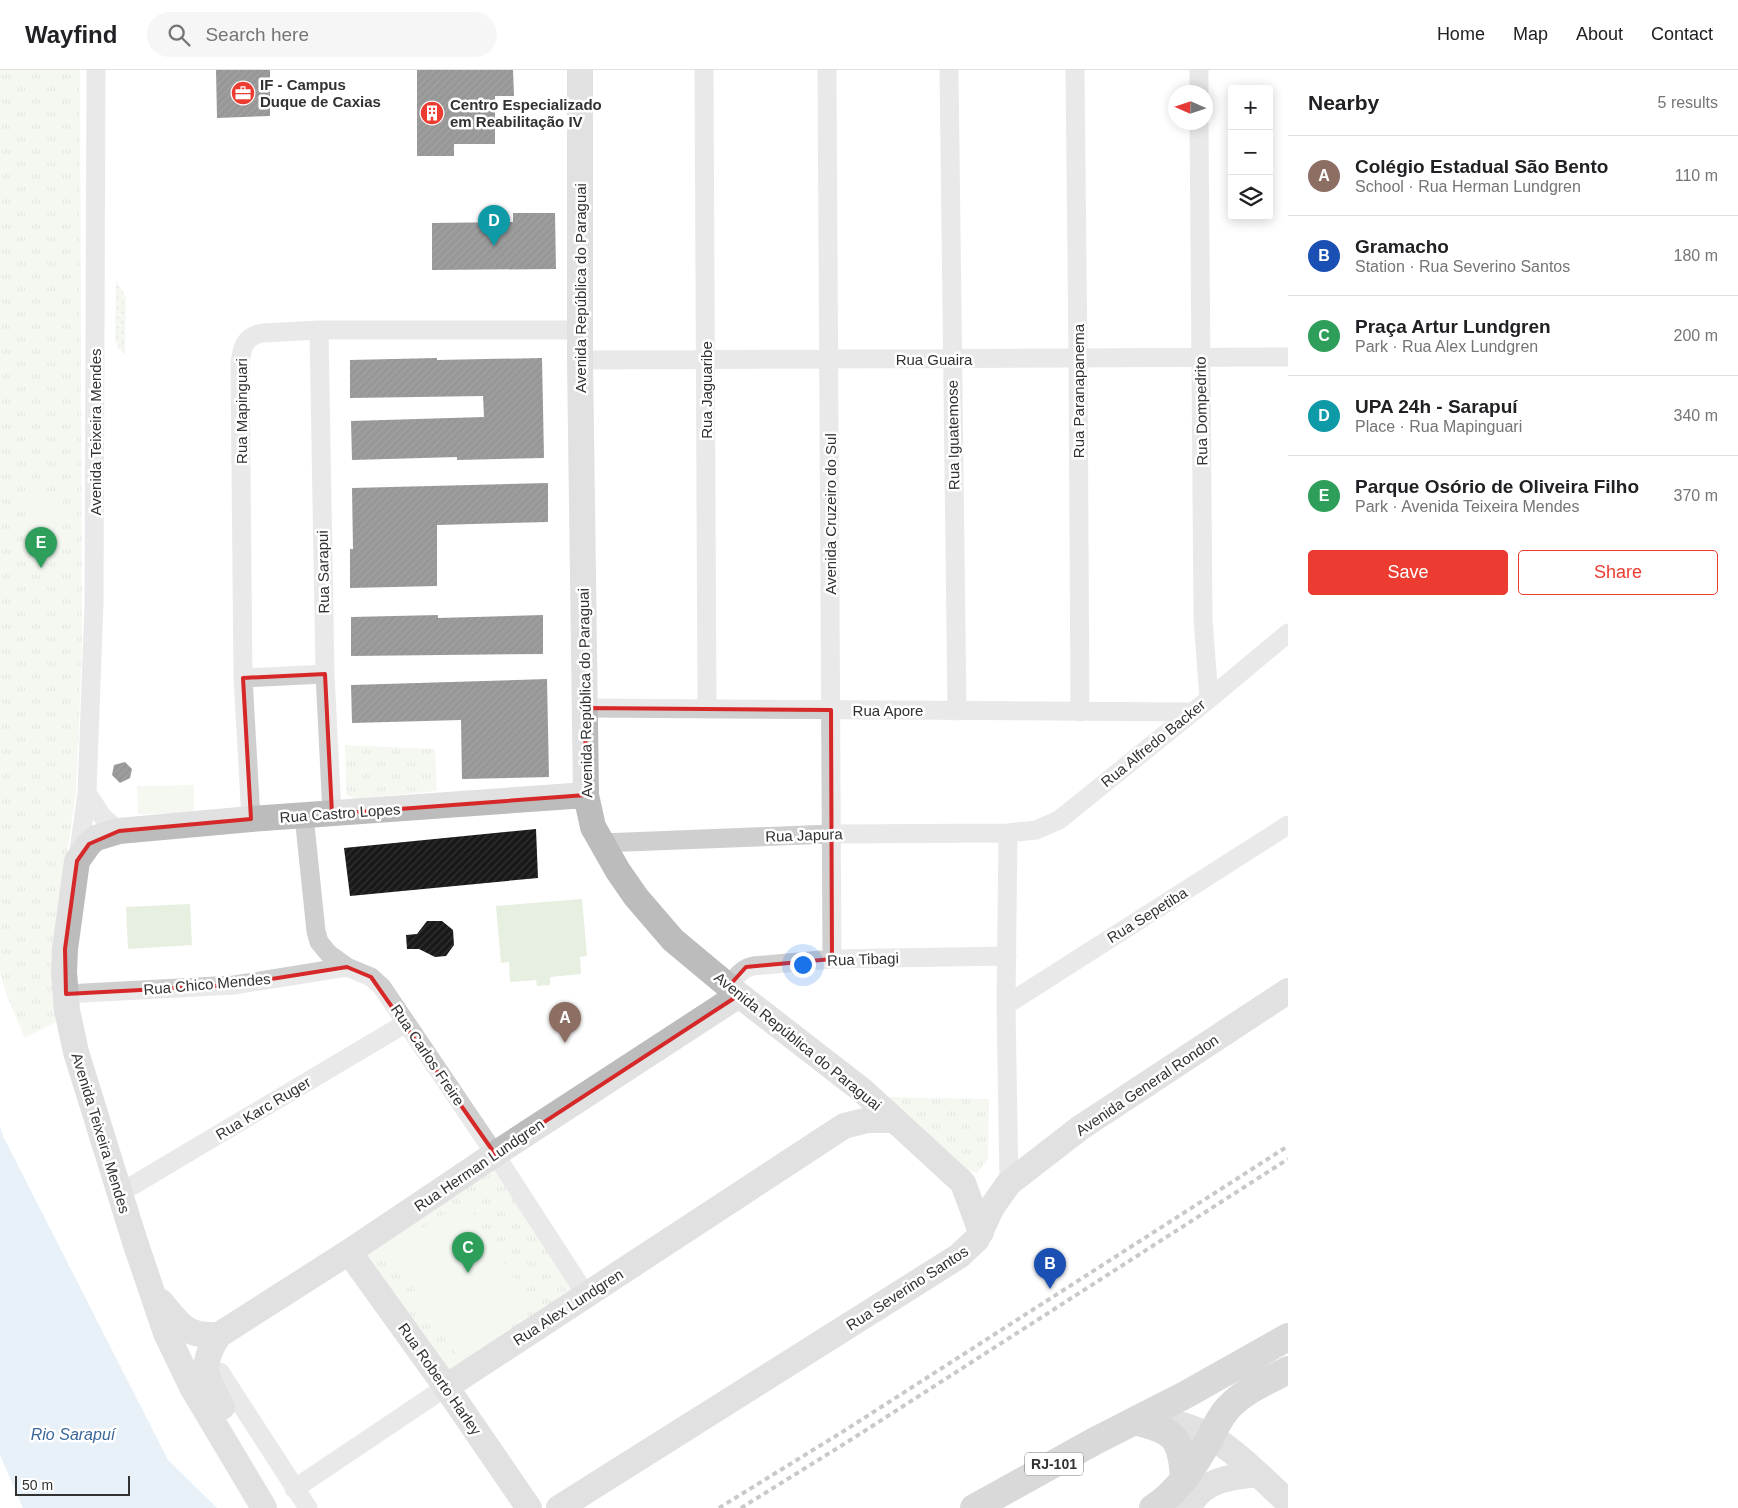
<!DOCTYPE html>
<meta charset="utf-8">
<style>
body{margin:0;font-family:Arial,sans-serif;background:#f6f6f6;color:#202124}
.controls{position:absolute;right:15px;top:15px;display:grid;overflow:hidden;border-radius:5px;box-shadow:0 2px 12px #0003}
.controls button{width:45px;height:45px;display:grid;place-items:center;padding:0;border:0;border-bottom:1px solid #e0e0e0;background:#fff;color:#202124;font:25px sans-serif}
.compass{position:absolute;left:1168px;top:15px;width:45px;height:45px;border-radius:50%;background:#fff;box-shadow:0 2px 12px #0003;rotate:273deg}
.scale{position:absolute;left:15px;bottom:12px;width:115px;box-sizing:border-box;padding-left:5px;border:2px solid #323232;border-top:0;font-size:14px;line-height:18px;white-space:nowrap;color:#323232;-webkit-text-stroke:4px #fff;paint-order:stroke}
.you{position:absolute;left:802px;top:894px;width:18px;height:18px;margin:-12px;border:4px solid #fff;border-radius:50%;background:#1a73e8;box-shadow:0 0 0 8px #1a73e833}
.badge{display:grid;place-items:center;width:32px;height:32px;border-radius:50%;background:#ec3c31;color:#fff;font-size:16px;font-weight:700}
.pin{position:absolute;translate:-50% -41px;filter:drop-shadow(0 1px 2px #0008)}
.pin::after{content:'';position:absolute;top:26px;width:18px;height:15px;background:inherit;clip-path:polygon(0 0,100% 0,50% 100%)}
.list{margin:0;padding:0;list-style:none}
h2{display:flex;justify-content:space-between;align-items:center;height:65px;margin:0;padding:0 20px;font-size:21px}
h2 small{font-size:16px;font-weight:400;color:#757577}
.list li{display:grid;grid-template-columns:32px 1fr auto;gap:15px;align-items:center;box-sizing:border-box;height:80px;padding:0 20px;border-top:1px solid #e0e0e0}
.list b{display:block;font-size:19px;white-space:nowrap}
.list p{margin:0;font-size:16px;white-space:nowrap;color:#757577}
.list em{font-size:16px;font-style:normal;color:#757577}
.actions{display:flex;gap:10px;padding:15px 20px}
.actions a{flex:1;padding:11px 0;border:1px solid #ec3c31;border-radius:5px;text-align:center;font-size:18px;color:#ec3c31}
.actions .main{background:#ec3c31;color:#fff}
.icon{flex:none;width:28px;height:28px;fill:none;stroke:currentColor;stroke-width:2;stroke-linecap:round;stroke-linejoin:round}
.map{position:relative;flex:none;width:1288px;height:1438px;overflow:hidden}
header{display:flex;align-items:center;gap:30px;box-sizing:border-box;height:70px;padding:0 25px;background:#fff;border-bottom:1px solid #e0e0e0}
header strong{font-size:24px}
nav{display:flex;gap:28px;margin-inline-start:auto;font-size:18px}
.search{width:350px;height:45px;background:#f6f6f6;display:flex;align-items:center;gap:12px;box-sizing:border-box;padding:0 18px;border-radius:28px;color:#757577;font-size:19px}
main{display:flex}
aside{flex:1;background:#fff}
.map>svg:first-child{display:block}
.grass{fill:url(#grass-dots)}
.park{fill:url(#park-tufts)}
.garden{fill:#e6efe0}
.water{fill:#cdddef}
.building{fill:url(#building-hatch)}
.lines{fill:none;stroke-linecap:round;stroke-linejoin:round}
.street{stroke:#cfcfcf;stroke-width:19}
.secondary{stroke:#bcbcbc;stroke-width:26}
.primary{stroke:#aaa;stroke-width:28}
.rail{stroke:#878787;stroke-width:4;stroke-dasharray:5 4;stroke-linecap:butt}
.marked{fill:none;stroke:#d62828;stroke-width:4;stroke-linejoin:round}
.labels{text-anchor:middle;dominant-baseline:central;stroke-width:5;stroke-linejoin:round;paint-order:stroke}
.shield{fill:#fff;stroke:#707070;stroke-width:1}
.shield-label{font-size:14px;font-weight:bold;fill:#323232}
.poi-label{font-size:15px;font-weight:bold;fill:#323232;stroke:#fff;text-anchor:start}
.street-label{font-size:15px;fill:#323232;stroke:#fff}
.water-label{font-size:16px;font-style:italic;fill:#3b6899;stroke:#fff}
</style>
<header>
<strong>Wayfind</strong>
<div class="search"><svg class="icon" aria-label="search" viewBox="0 0 24 24"><circle cx="10" cy="10" r="6"/><path d="M15 15l6 6"/></svg>Search here</div>
<nav><a>Home</a><a>Map</a><a>About</a><a>Contact</a></nav>
</header>
<main>
<div class="map">
<svg width="1288" height="1438" viewBox="0 0 1288 1438">
<defs>
<pattern id="grass-dots" width="8" height="8" patternUnits="userSpaceOnUse" patternTransform="scale(1.25)"><rect width="8" height="8" fill="#e6efe0"/><path d="M2 2h.1M6 6h.1" fill="none" stroke="#c6cdc1" stroke-width="1.8" stroke-linecap="round"/></pattern>
<pattern id="park-tufts" width="24" height="20" patternUnits="userSpaceOnUse" patternTransform="scale(1.25)"><rect width="24" height="20" fill="#e6efe0"/><path d="M3 7l-1-3M5 7V3M7 7l1-3M15 17l-1-3M17 17v-4M19 17l1-3" fill="none" stroke="#c6cdc1"/></pattern>
<pattern id="building-hatch" width="6" height="6" patternUnits="userSpaceOnUse" patternTransform="scale(1.25)"><rect width="6" height="6" fill="#191919"/><path d="M-1 1l2-2M0 6l6-6M5 7l2-2" fill="none" stroke="#323232"/></pattern>
</defs>
<rect width="100%" height="100%" fill="#fff"/>
<path class="grass" d="M116 211 126 227 125 284 118 278 115 269Z"/>
<path class="park" d="M0 0H80L82 580 76 723 51 892 56 952 25 968 7 926 0 904Z
M345 675 435 679 437 721 355 729 346 724Z
M885 1027 989 1029 988 1089 977 1103 964 1099Z
M492 1098 577 1222 448 1309 359 1184Z"/>
<path class="garden" d="M28 422 63 423 62 489 28 488Z
M194 715V743L138 744 137 716Z
M582 829 587 886 580 887 581 904 550 907V915L537 916 536 910 510 912 509 892 501 893 496 836Z
M190 834 192 875 128 879 126 837Z
M466 1131 533 1240 459 1288 388 1179Z"/>
<path class="water" d="M0 1056 3 1066 168 1390 217 1438H23L0 1385Z"/>
<path class="building" d="M216 0H270V46L217 48Z
M417 0H513L514 26H495V74H454V86H417Z
M513 143H555L556 199 432 200V153L513 152Z
M437 288V290L542 288 544 388 457 390V387L352 390 351 351 484 347 483 326 350 328V290Z
M548 413V452L437 455V516L350 518V479H353L352 418Z
M438 545V548L543 545V584L351 586V547Z
M547 609 549 707 462 709 461 650 352 653 351 615Z
M125 692 132 699 130 708 120 713 112 705 114 695Z
M536 759 538 808 350 826 344 778Z
M427 851H442L453 860 454 875 446 886 435 887 419 879H407L406 865 417 864Z"/>
<g class="lines">
<path class="street" d="M704 0 707 639
M827 0 832 889
M949 0 957 641
M1075 0 1078 288 1080 642
M1199 0V22
M1199 52 1203 549 1209 629
M319 260 325 604 332 744
M580 290 1288 287
M243 608 325 604
M585 638 1191 642
M87 723 102 746 119 761
M304 746 316 861 319 872 329 884 347 897 371 907 382 917 495 1084 586 1225
M251 749 243 608 240 293C242 277 245 266 263 263L319 260H580
M1008 763 1006 935 1009 1113
M601 773 831 764 1008 763 1036 760 1059 750 1209 629 1288 563
M78 788 87 723 94 533 96 0
M729 916C736 907 742 898 753 896L832 889 1007 886
M66 924 234 915 347 897
M1006 935 1288 755
M120 1123 406 953
M220 1302 308 1438
M294 1419 446 1317"/>
<path class="secondary" d="M580 0V290L586 725 593 757 618 801 636 827 673 870 739 925 863 1021 963 1113 981 1162
M349 1182 446 1317 529 1438
M161 1232C181 1256 186 1267 219 1265
M446 1317 844 1056 868 1050H894
M222 1337C205 1307 199 1295 219 1265L349 1182 495 1084 739 925
M1143 1348C1161 1350 1180 1353 1196 1360 1230 1373 1261 1408 1288 1432
M264 1438 192 1317 166 1263 135 1172 76 982 67 940 64 902 65 879 77 791 89 774 96 768 119 761 251 749 586 725
M559 1438 959 1186 977 1169 992 1137 1009 1113 1080 1058 1288 921
M1188 1438C1202 1410 1229 1407 1257 1404"/>
<path class="primary" d="M1134 1351C1174 1360 1182 1367 1184 1410
M974 1438 1095 1371 1187 1324 1288 1267
M1153 1438C1179 1421 1194 1396 1209 1370 1215 1358 1220 1346 1229 1337 1245 1320 1268 1311 1288 1300"/>
<path class="rail" d="M719 1438 847 1359 1288 1076
M741 1438 852 1369 1288 1089"/>
</g>
<path d="M0 0H1288V1438H0ZM325 604 332 744 586 725 585 638 831 640 832 889 746 897 729 916 739 925 495 1084 371 907 347 897 234 915 66 924 65 879 77 791 89 774 119 761 251 749 243 608Z" fill="#fff" fill-opacity=".55" fill-rule="evenodd"/>
<path class="marked" d="M325 604 332 744 586 725 585 638 831 640 832 889 746 897 729 916 739 925 495 1084 371 907 347 897 234 915 66 924 65 879 77 791 89 774 119 761 251 749 243 608Z"/>
<defs>
<g id="office-disc" transform="scale(1.25)"><circle r="9.5" fill="#ec3c31" stroke="#fff"/><path d="M-6-3h4V-5.5h4V-3h4V5H-6ZM-1-4.5V-3h2v-1.5ZM-6 0V1H6V0Z" fill="#fff"/></g>
<g id="building-disc" transform="scale(1.25)"><circle r="9.5" fill="#ec3c31" stroke="#fff"/><path d="M-4-6H4V6H1V3H-1V6H-4ZM-2.5-4.3h1.7v1.8h-1.7ZM.8-4.3h1.7v1.8H.8ZM-2.5-1h1.7V.8h-1.7ZM.8-1h1.7V.8H.8Z" fill="#fff"/></g>
</defs>
<g fill-rule="evenodd">
<use href="#office-disc" x="243" y="23"/>
<use href="#building-disc" x="432" y="43"/>
</g>
<g class="labels">
<rect class="shield" x="1025" y="1382.5" width="58" height="23" rx="4"/>
<g class="shield-label">
<text x="1054" y="1394">RJ-101</text>
</g>
<g class="poi-label">
<text x="260" y="14">IF - Campus<tspan x="260" dy="17">Duque de Caxias</tspan></text>
<text x="450" y="34">Centro Especializado<tspan x="450" dy="17">em Reabilitação IV</tspan></text>
</g>
<g class="street-label">
<text transform="translate(580 218) rotate(-90)">Avenida República do Paraguai</text>
<text x="934" y="289">Rua Guaira</text>
<text transform="translate(706 320) rotate(-90)">Rua Jaguaribe</text>
<text transform="translate(1078 321) rotate(-90)">Rua Paranapanema</text>
<text transform="translate(241 341) rotate(-90)">Rua Mapinguari</text>
<text transform="translate(1201 341) rotate(-91)">Rua Dompedrito</text>
<text transform="translate(95 362) rotate(-90)">Avenida Teixeira Mendes</text>
<text transform="translate(953 365) rotate(-91)">Rua Iguatemose</text>
<text transform="translate(830 444) rotate(-90)">Avenida Cruzeiro do Sul</text>
<text transform="translate(323 502) rotate(-91)">Rua Sarapui</text>
<text transform="translate(585 623) rotate(-91)">Avenida República do Paraguai</text>
<text x="888" y="640">Rua Apore</text>
<text transform="translate(1153 673) rotate(-39)">Rua Alfredo Backer</text>
<text transform="translate(340 743) rotate(-4)">Rua Castro Lopes</text>
<text transform="translate(804 765) rotate(-2)">Rua Japura</text>
<text transform="translate(1147 845) rotate(-32)">Rua Sepetiba</text>
<text transform="translate(863 889) rotate(-2)">Rua Tibagi</text>
<text transform="translate(207 914) rotate(-5)">Rua Chico Mendes</text>
<text transform="translate(798 971) rotate(39)">Avenida República do Paraguai</text>
<text transform="translate(428 985) rotate(56)">Rua Carlos Freire</text>
<text transform="translate(1147 1015) rotate(-34)">Avenida General Rondon</text>
<text transform="translate(263 1038) rotate(-31)">Rua Karc Ruger</text>
<text transform="translate(101 1063) rotate(73)">Avenida Teixeira Mendes</text>
<text transform="translate(479 1095) rotate(-34)">Rua Herman Lundgren</text>
<text transform="translate(907 1218) rotate(-33)">Rua Severino Santos</text>
<text transform="translate(568 1237) rotate(-33)">Rua Alex Lundgren</text>
<text transform="translate(440 1309) rotate(55)">Rua Roberto Harley</text>
</g>
<g class="water-label">
<text x="73" y="1364">Rio Sarapuí</text>
</g>
</g>
</svg>
<div class="controls">
<button>+</button>
<button>−</button>
<button><svg class="icon" aria-label="layers" viewBox="0 0 24 24"><path d="M12 4l9 5-9 5-9-5zM3 14l9 5 9-5"/></svg></button>
</div>
<svg class="compass" viewBox="-18 -18 36 36"><path d="M0-13l5 13h-10z" fill="#e53935"/><path d="M0 13l5-13h-10z" fill="#757577"/></svg>
<div class="scale">50 m</div>
<div class="you"></div>
<div class="pin badge" style="left:565px;top:973px;background:#8d6e63">A</div>
<div class="pin badge" style="left:1050px;top:1219px;background:#1a4fb4">B</div>
<div class="pin badge" style="left:468px;top:1203px;background:#2e9e5b">C</div>
<div class="pin badge" style="left:494px;top:176px;background:#0f9aa8">D</div>
<div class="pin badge" style="left:41px;top:498px;background:#2e9e5b">E</div>
</div>
<aside>
<h2>Nearby<small>5 results</small></h2>
<ul class="list">
<li><span class="badge" style="background:#8d6e63">A</span><div><b>Colégio Estadual São Bento</b><p>School · Rua Herman Lundgren</p></div><em>110 m</em></li>
<li><span class="badge" style="background:#1a4fb4">B</span><div><b>Gramacho</b><p>Station · Rua Severino Santos</p></div><em>180 m</em></li>
<li><span class="badge" style="background:#2e9e5b">C</span><div><b>Praça Artur Lundgren</b><p>Park · Rua Alex Lundgren</p></div><em>200 m</em></li>
<li><span class="badge" style="background:#0f9aa8">D</span><div><b>UPA 24h - Sarapuí</b><p>Place · Rua Mapinguari</p></div><em>340 m</em></li>
<li><span class="badge" style="background:#2e9e5b">E</span><div><b>Parque Osório de Oliveira Filho</b><p>Park · Avenida Teixeira Mendes</p></div><em>370 m</em></li>
</ul>
<div class="actions"><a class="main">Save</a><a>Share</a></div>
</aside>
</main>
